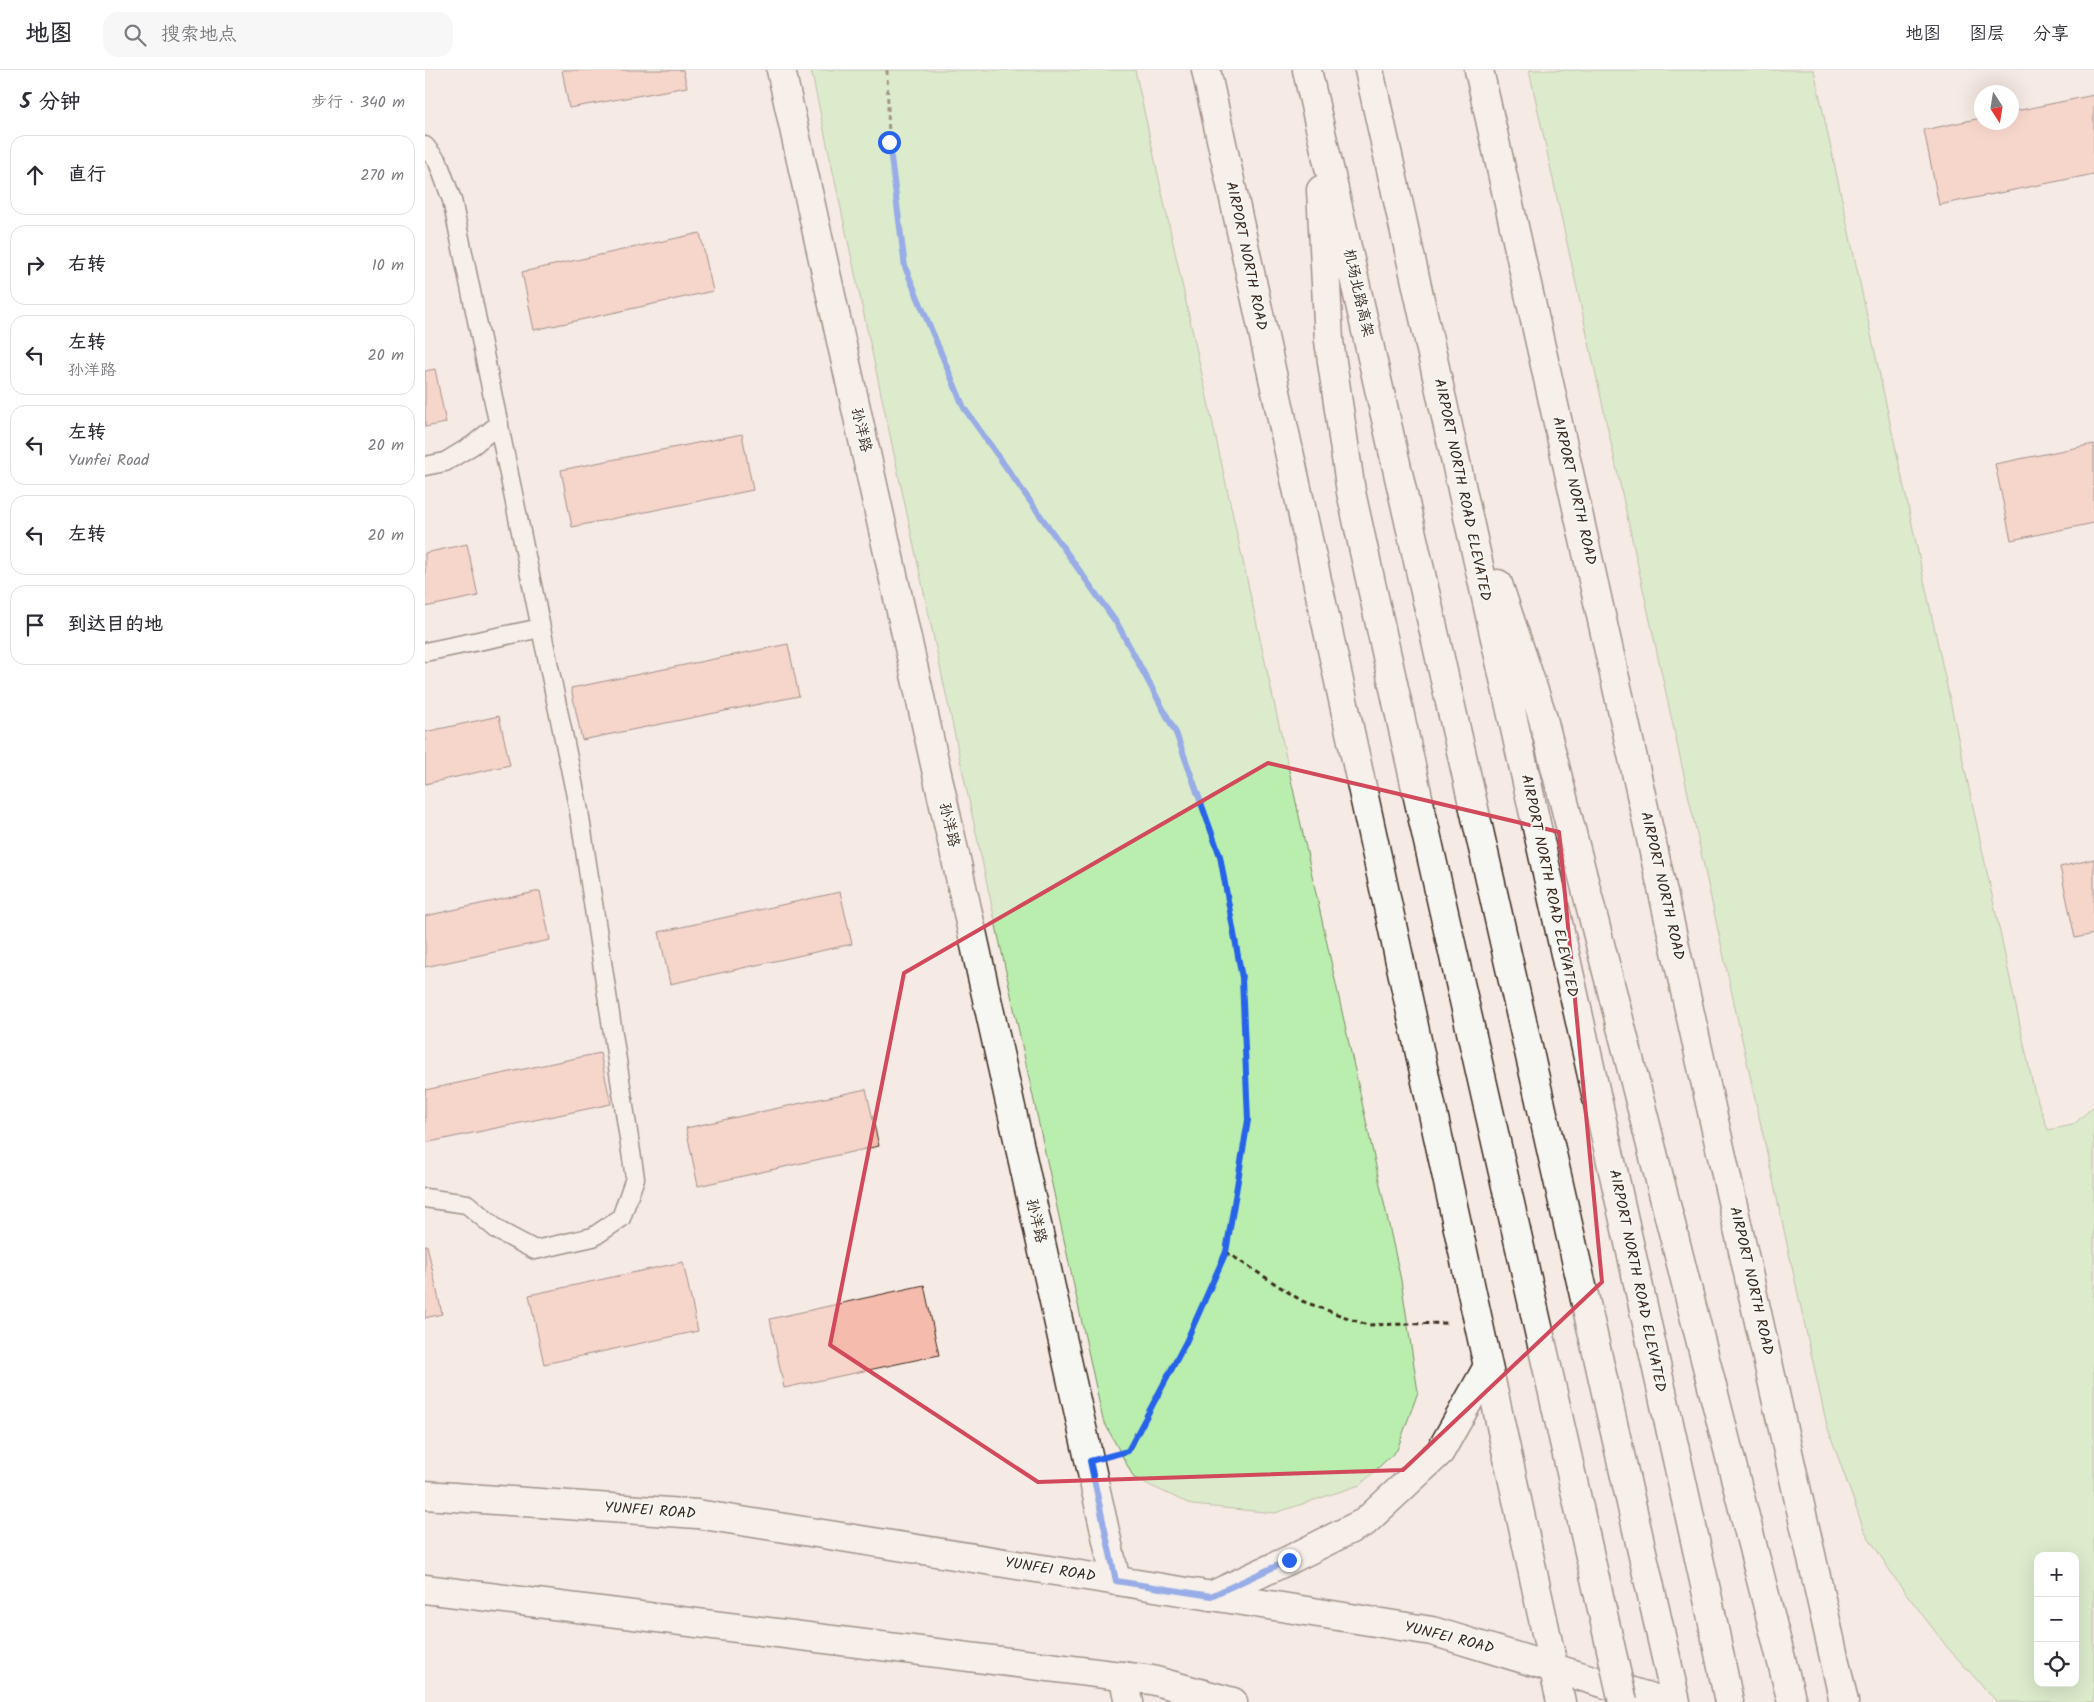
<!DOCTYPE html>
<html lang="zh">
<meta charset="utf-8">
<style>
body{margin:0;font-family:Kalam,"LXGW WenKai TC",sans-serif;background:#f7f7f7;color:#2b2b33}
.controls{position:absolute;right:15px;bottom:15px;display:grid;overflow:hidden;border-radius:10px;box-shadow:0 5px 20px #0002}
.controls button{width:45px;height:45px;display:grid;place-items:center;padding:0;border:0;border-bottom:1px solid #e1e1e2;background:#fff;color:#2b2b33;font:25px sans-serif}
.compass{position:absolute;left:1549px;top:15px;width:45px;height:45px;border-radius:50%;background:#fff;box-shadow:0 5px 20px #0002;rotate:168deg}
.stop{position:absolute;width:15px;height:15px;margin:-11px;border:4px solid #2563eb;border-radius:50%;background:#fff}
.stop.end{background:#2563eb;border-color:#fff;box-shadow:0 1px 5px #0008}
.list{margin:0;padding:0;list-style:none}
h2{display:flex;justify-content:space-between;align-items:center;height:65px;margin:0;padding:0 20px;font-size:21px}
h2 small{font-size:16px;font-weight:400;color:#7c7c81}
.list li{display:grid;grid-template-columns:32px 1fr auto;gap:15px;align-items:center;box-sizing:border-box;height:80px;margin:0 10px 10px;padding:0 10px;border:1px solid #e1e1e2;border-radius:15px}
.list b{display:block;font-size:19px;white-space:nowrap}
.list p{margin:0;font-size:16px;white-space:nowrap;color:#7c7c81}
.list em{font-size:16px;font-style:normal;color:#7c7c81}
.icon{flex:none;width:28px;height:28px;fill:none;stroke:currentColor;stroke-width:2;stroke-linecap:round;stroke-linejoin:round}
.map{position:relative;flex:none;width:1669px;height:1632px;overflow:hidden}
header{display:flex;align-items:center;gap:30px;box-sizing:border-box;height:70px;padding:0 25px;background:#fff;border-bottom:1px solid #e1e1e2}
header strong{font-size:24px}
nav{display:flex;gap:28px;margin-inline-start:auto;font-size:18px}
.search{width:350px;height:45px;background:#f7f7f7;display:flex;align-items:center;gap:12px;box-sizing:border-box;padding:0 18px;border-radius:15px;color:#7c7c81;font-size:19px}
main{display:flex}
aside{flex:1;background:#fff}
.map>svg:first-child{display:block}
.green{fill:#baeeae;stroke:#7a8c66;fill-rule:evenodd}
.building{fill:#f5bcad;stroke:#3b2a1e}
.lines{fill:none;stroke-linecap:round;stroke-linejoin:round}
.service-casing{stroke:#3b2a1e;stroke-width:21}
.tertiary-casing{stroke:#3b2a1e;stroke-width:31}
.secondary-casing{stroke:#3b2a1e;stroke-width:31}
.primary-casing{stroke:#3b2a1e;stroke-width:31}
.trunk-casing{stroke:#3b2a1e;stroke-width:31}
.path{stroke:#3b2a1e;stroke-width:3;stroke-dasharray:5 4;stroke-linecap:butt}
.service{stroke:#f6f6f2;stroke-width:18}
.tertiary{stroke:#f6f6f2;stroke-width:28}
.secondary{stroke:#f6f6f2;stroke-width:28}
.primary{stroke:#f6f6f2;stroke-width:28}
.trunk{stroke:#f6f6f2;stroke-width:28}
.trunk-bridge-casing{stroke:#3b2a1e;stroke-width:31;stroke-linecap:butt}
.trunk-bridge{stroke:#f6f6f2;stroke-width:28}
.route{stroke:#2563eb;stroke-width:6}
.marked{fill:none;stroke:#d1495b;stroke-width:4;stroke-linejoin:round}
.labels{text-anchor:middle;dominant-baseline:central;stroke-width:4;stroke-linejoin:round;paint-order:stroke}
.street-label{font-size:15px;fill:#3b2a1e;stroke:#f6f6f2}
</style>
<header>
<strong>地图</strong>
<div class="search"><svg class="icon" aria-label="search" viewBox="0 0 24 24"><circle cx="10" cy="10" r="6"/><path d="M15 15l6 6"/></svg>搜索地点</div>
<nav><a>地图</a><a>图层</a><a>分享</a></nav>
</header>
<main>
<aside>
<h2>5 分钟<small>步行 · 340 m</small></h2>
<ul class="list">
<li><svg class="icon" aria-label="ahead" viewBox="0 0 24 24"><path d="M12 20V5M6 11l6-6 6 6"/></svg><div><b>直行</b></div><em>270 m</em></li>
<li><svg class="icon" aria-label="right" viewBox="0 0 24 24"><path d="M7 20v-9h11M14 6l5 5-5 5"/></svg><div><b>右转</b></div><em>10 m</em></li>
<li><svg class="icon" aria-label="left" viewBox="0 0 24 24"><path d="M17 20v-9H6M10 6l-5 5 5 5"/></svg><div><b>左转</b><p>孙洋路</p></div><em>20 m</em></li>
<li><svg class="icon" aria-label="left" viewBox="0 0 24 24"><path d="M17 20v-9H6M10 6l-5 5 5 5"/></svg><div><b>左转</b><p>Yunfei Road</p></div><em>20 m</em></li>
<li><svg class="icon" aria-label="left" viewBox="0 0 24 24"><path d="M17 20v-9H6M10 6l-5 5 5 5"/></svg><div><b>左转</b></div><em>20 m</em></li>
<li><svg class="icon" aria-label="arrive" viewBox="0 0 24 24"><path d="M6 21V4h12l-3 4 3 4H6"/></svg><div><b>到达目的地</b></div></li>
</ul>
</aside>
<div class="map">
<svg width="1669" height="1632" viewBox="0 0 1669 1632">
<rect width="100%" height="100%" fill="#f6eae4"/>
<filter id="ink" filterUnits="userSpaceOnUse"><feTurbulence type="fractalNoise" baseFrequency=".02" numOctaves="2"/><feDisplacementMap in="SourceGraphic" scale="10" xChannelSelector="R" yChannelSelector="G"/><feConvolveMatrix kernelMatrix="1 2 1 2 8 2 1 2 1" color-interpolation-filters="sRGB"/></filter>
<g filter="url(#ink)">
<path class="green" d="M386 0H710L976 1210 993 1322 972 1380 935 1415 850 1443 767 1435 709 1408 678 1350Z
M1104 0H1389L1609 1020 1623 1060 1648 1055 1669 1036V1632H1572L1522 1577 1471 1510 1439 1460 1402 1356ZM1613 1486H1650V1613H1613Z"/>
<path class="building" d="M137 0H258L262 17 144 38Z
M1669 25V104L1514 135 1499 60 1556 48V52H1586V42Z
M275 163 288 221 109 260 97 202Z
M10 299 21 353 0 357V301Z
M317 364 328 420 147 457 136 400Z
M1669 374V453L1586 470 1570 394Z
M42 474 53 526 0 537V483Z
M363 574 374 626 157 670 146 618Z
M74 646 85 695 0 714V662Z
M1669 789V864L1650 868 1635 797Z
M115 821 125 870 0 897V846Z
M415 822 427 874 245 914 234 862Z
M175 983 186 1034 0 1073V1020Z
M441 1019 454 1076 273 1116 261 1058Z
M0 1175H2L17 1244 0 1248Z
M258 1192 273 1261 119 1294 104 1225Z
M499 1215 514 1285 359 1318 345 1249Z"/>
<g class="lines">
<g class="service-casing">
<path id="service" d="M0 76 13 92 27 130 154 741 210 1108 196 1148 168 1167 110 1180 74 1161 42 1134 0 1128
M0 396 20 392 48 375 74 354
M0 582 116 558"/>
</g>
<g class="tertiary-casing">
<path id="tertiary" d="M356 0 691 1511
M786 1526 864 1490 940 1452 1015 1382 1062 1298
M698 1606 704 1632"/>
</g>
<g class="secondary-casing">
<path id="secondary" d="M0 1425 272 1444 1007 1561 1240 1632
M0 1519 727 1610 808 1632"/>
</g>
<g class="primary-casing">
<path id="primary" d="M781 0 1136 1632
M1054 0 1419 1632"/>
</g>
<g class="trunk-casing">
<path id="trunk" d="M882 0 1251 1632
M944 0 1283 1529 1304 1632
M896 120 904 271 926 422
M1073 514 1117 645 1367 1632"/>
</g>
<path class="path" d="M462 0 464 72 480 197 539 337 693 555 751 663 795 786 817 908 823 1050 801 1182 761 1272 703 1381 694 1384
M801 1182 877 1231 942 1255 1022 1253"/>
<use href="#service" class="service"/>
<use href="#tertiary" class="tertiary"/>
<use href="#secondary" class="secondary"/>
<use href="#primary" class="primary"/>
<use href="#trunk" class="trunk"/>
<g class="trunk-bridge-casing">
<path id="trunk-bridge" d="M926 422 996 741 1198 1632"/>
</g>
<use href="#trunk-bridge" class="trunk-bridge"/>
</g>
</g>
<g class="lines" filter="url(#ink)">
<path class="route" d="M464 72 480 197 539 338 693 555 751 663 795 786 817 908 823 1050 801 1182 761 1272 703 1381 665 1391 691 1511 786 1526 864 1490"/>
</g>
<path d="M0 0H1669V1632H0ZM843 693 1134 762 1177 1212 978 1400 613 1412 405 1275 479 903Z" fill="#f6eae4" fill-opacity=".55" fill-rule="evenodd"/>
<path class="marked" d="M843 693 1134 762 1177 1212 978 1400 613 1412 405 1275 479 903Z"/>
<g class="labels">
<g class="street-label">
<text transform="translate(821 186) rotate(78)">AIRPORT NORTH ROAD</text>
<text transform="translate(933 223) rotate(77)">机场北路高架</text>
<text transform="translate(436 360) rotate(77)">孙洋路</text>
<text transform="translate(1037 420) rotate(78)">AIRPORT NORTH ROAD ELEVATED</text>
<text transform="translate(1149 421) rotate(77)">AIRPORT NORTH ROAD</text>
<text transform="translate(524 755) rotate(77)">孙洋路</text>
<text transform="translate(1124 816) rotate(78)">AIRPORT NORTH ROAD ELEVATED</text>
<text transform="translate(1237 816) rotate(77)">AIRPORT NORTH ROAD</text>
<text transform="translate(611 1151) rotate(77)">孙洋路</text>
<text transform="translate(1212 1211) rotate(78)">AIRPORT NORTH ROAD ELEVATED</text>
<text transform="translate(1326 1211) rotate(77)">AIRPORT NORTH ROAD</text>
<text transform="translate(225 1441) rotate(4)">YUNFEI ROAD</text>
<text transform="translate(625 1500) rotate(9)">YUNFEI ROAD</text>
<text transform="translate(1024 1568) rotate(14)">YUNFEI ROAD</text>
</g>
</g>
</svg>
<div class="controls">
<button>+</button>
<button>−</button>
<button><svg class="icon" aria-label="locate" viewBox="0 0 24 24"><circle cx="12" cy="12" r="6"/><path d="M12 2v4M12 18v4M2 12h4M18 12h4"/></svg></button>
</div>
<svg class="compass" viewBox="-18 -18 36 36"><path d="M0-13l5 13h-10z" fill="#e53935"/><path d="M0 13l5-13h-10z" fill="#7c7c81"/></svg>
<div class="stop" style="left:464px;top:72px"></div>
<div class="stop end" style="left:864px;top:1490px"></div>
</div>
</main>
